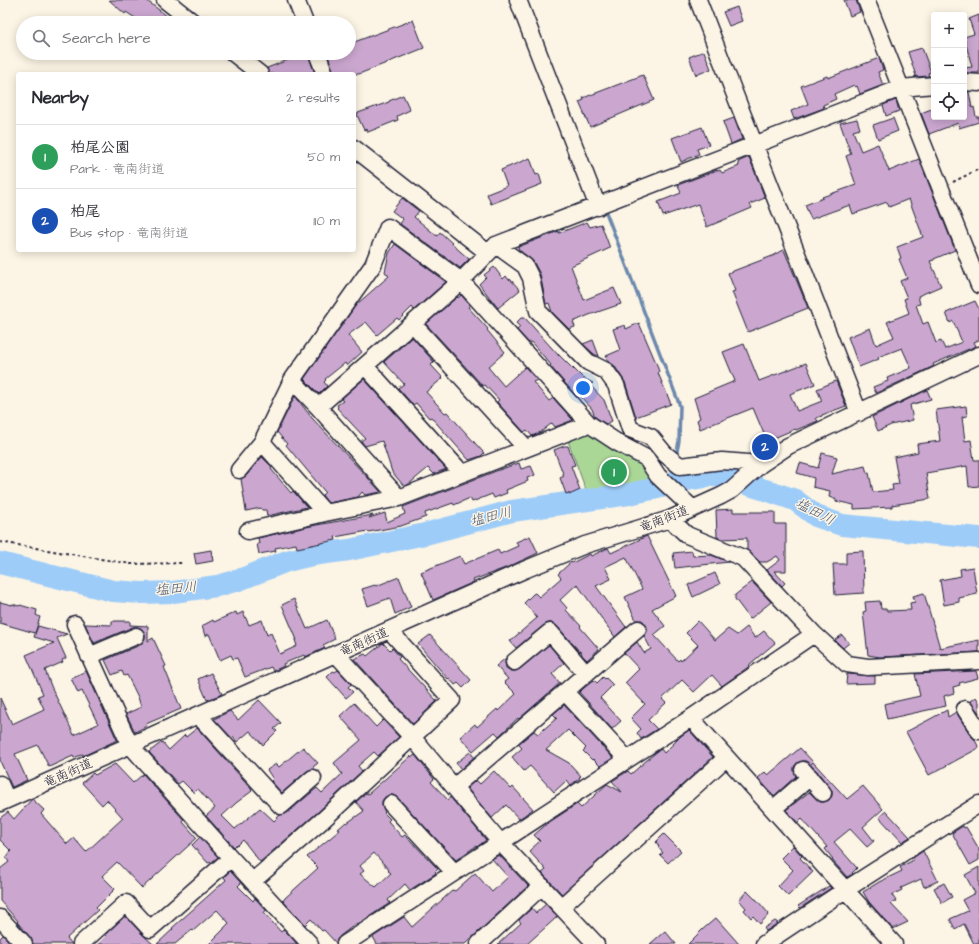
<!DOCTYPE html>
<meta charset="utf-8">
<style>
body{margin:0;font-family:"Architects Daughter","Klee One",sans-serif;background:#f2f2f3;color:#2b2b33}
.controls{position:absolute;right:12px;top:12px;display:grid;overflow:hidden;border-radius:4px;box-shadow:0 2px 10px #0003}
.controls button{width:36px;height:36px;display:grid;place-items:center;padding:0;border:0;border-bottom:1px solid #e1e1e2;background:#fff;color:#2b2b33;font:20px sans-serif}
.you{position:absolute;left:583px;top:388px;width:14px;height:14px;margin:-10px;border:3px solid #fff;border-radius:50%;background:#1a73e8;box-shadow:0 0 0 6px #1a73e833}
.badge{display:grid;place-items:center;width:26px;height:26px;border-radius:50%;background:#d1495b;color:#fff;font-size:13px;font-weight:700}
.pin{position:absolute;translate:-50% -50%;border:2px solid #fff;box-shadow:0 1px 4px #0006}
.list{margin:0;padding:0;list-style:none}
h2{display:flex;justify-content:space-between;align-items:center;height:52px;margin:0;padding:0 16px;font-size:17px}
h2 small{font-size:13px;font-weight:400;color:#7c7c81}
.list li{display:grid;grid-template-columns:26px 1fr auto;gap:12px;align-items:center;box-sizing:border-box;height:64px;padding:0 16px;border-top:1px solid #e1e1e2}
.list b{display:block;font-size:15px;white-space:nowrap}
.list p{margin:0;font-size:13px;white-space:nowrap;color:#7c7c81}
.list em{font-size:13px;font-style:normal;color:#7c7c81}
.icon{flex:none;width:22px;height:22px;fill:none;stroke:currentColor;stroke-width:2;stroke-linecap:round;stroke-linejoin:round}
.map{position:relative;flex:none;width:979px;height:944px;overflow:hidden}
.search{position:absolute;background:#fff;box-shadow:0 2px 10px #0003;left:16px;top:16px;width:340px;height:44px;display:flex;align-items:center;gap:10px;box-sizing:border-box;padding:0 14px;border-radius:22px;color:#7c7c81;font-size:15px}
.panel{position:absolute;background:#fff;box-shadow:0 2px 10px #0003;left:16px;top:72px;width:340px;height:180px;border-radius:4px}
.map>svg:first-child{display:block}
.green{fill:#abd796;stroke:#667c68}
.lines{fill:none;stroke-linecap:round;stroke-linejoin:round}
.stream{stroke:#6c88ad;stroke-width:3.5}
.river{stroke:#9eccf9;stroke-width:22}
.building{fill:#cba7d0;stroke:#22223b;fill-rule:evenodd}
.minor-casing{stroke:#22223b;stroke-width:19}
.path{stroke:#22223b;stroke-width:2;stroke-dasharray:3 3;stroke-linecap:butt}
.minor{stroke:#fcf5e5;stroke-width:16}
.labels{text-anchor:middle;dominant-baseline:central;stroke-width:3;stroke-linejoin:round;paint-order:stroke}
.street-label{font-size:13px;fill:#22223b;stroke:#fcf5e5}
.water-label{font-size:14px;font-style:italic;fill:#475574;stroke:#fcf5e5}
</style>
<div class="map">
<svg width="979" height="944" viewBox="0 0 979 944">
<rect width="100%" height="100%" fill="#fcf5e5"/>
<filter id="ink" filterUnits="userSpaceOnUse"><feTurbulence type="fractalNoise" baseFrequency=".025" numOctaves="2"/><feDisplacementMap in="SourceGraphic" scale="8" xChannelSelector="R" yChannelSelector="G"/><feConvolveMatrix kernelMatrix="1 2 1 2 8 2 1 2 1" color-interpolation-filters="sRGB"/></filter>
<g filter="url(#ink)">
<path class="green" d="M588 429 643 461 656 482 587 493 567 438Z"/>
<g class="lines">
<path class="stream" d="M604 207 680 406 679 441 676 456
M670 481 674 466"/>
<path class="river" d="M0 563 113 591 142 593 173 592 217 586 239 580 287 561 312 555 349 550 425 534 512 511 629 494 666 486 670 483 716 475 772 492 795 500 816 516 842 525 979 538"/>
</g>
<path class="building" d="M109 0H146L176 23H143L126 12 125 14Z
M844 0H856L860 12 850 16Z
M737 7 742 21 729 26 723 12Z
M979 15V73H964V68L972 67 964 37 974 34 969 19Z
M413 20 424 48 359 74H334L327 53H349V44Z
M922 48 931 72 928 73 929 76 914 77 916 76 908 52Z
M704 51 711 69 696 75 689 57Z
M291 53H308L315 74H269L267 68 293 58Z
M879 58 883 70 878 72 883 85 860 94 857 86 855 87 854 85 834 94 836 99 823 105 824 108 794 119 791 111 808 104 801 86 827 76 828 78Z
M643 75 654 100 590 127 579 102 584 100 583 98Z
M964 92H969L972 108 974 107 976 117H979V122L959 128 958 123 929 134 921 113 934 108V117H964Z
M403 95 410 110 397 116 398 120 368 132 367 129 364 130 357 115 358 113 389 102V101Z
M896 100 899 111 886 116 883 105Z
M734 118 742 139 731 144 723 122Z
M893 118 898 131 878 139 873 125Z
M857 119 860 129 853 131 861 151 878 144 889 171 919 159 955 250 934 259V260L930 261 941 286 918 296 920 304 916 305 923 324 928 322 936 343 941 341 945 349 962 342 953 321 950 323 946 313 975 301 979 309V340L974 342 976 346 933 364 934 366 876 393 873 387 888 381 887 378 911 368 902 348 878 357 879 359 859 367 848 337 870 328 876 345 894 337 887 322 909 313 904 299 907 298 900 281 907 278 899 259 901 258 897 247 923 237 909 199 889 207 887 202 853 214 850 205 811 219 805 205 823 198 822 197 856 185 846 156 851 154 840 123Z
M702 127 709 145 697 149 699 154 681 162 672 138Z
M749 157 765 198 750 204 752 208 707 227 698 204 663 216 658 202 681 193 678 185 717 170 718 171 720 170 722 173 739 166 738 162Z
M530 158 536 175 539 174 542 184 491 204 487 194 507 186 501 170Z
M402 198 419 211 414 217 437 236 440 232 453 244V245L469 259 460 268 400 224 403 219 392 211Z
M587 222 590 227 601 224 610 248 571 266 584 300 614 288 621 304 589 315 573 322 575 327 569 329 552 312 549 303 546 304 540 274 533 261 519 250 518 247 559 231V233Z
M395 244 446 282 414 310 412 307 399 320 397 318 377 335 366 322 348 335 362 352 347 366 345 363 325 379 326 380 324 382 327 386 319 394 304 379 356 305 389 276 385 272 389 253Z
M784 250 808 308 748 332 732 292 735 291 728 273 775 255V254Z
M494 267 503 279 506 276 509 280 510 279 520 290 498 308 479 284 486 277 484 275Z
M461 295 470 305 468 307 488 329 487 330 505 352 488 367 504 386 525 367 537 380 533 382 549 401 553 398 573 420 555 427 552 423 541 432 532 436 527 430 524 432 497 402 499 400 485 385 483 386 426 324 457 297 458 298Z
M521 318H525L559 356 558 354 574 370 573 368 583 378 593 383 590 385 604 400 612 421 606 424 595 417 592 409 580 396 578 398 550 366 551 365 540 352 531 342 529 343 517 330 520 327 516 323Z
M639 323 657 365 659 372 658 373 671 404 636 417 625 382 614 365 608 362 606 356 620 350 613 329 625 325 626 329Z
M412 337 434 362 431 365 443 378 426 392 445 413 447 412 484 453 481 456 469 460 431 417 429 418 416 403 413 405 398 388 404 384 384 362Z
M593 340 599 356H598L594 354 583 344Z
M744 344 759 381 806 363 815 384 790 394 797 411 822 401 817 389 836 381 846 406 822 415V416L816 418 818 421 796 430 795 429 767 441 753 408 700 429 697 420 700 418 694 398 735 381 723 352Z
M364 379 446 469 434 474 428 468 409 484 404 486 392 472 382 441 365 446 361 441 365 438 337 408 338 407 337 405 343 401 341 399Z
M927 390 931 399 910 405 913 420 891 425 878 431 872 417Z
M295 396 312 418 381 492 365 495 362 492 358 497 328 503 322 495 325 492 286 445 287 444 277 432Z
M966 406 967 416 962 417 965 441 971 440 974 460H979V486L969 487 967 466 926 473 930 499 892 505V507L854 509V505L836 501V499L829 497 830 491 813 487 814 478 797 473 800 463 818 468 822 453 837 457 832 474 865 466 867 473H869L873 492 893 490 892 485 899 484 894 457 918 452 917 444 940 441 936 410Z
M564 446H568L575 465 571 466 580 490 569 495V493L566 494 560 478 564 476 554 450Z
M262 457 272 467 271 469 291 493 293 491 307 507 267 516 266 510H262L261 508 246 511 241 479 246 476Z
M519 463 521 469 531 466 535 475 527 478 528 481 506 490 507 493 494 498 492 494 472 502 470 498 454 505 453 503 425 513 426 517 401 526 368 532V531L335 537 336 540 297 548 296 544 275 548 276 551 259 554 257 544H259L258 538 311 526 373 515 369 518 385 513 387 522 405 514 403 507 496 471Z
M733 509V512H775V524H786V571H774L785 583 782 586 767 570 780 560 777 556 767 562H760L747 550V538L722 539 717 537 716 510Z
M530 536 538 553 508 567 473 580 474 582 433 600 421 572 460 556 464 564 498 550 500 554 518 546 516 542Z
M647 536 676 596 652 609 665 626 654 635 678 661 680 659 681 661 698 645 686 633 698 621 715 640 728 629 737 635 747 627 755 638 764 631 775 643 750 664V665L747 668 722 686 712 675 694 692 682 680 662 699 666 703 648 720 657 729 641 739 637 733 641 729 631 718 645 704 625 683 639 669 624 653 637 642 644 653 651 649 644 636 647 632V628L645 623 642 620H636L625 597 642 589 626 557 605 567 611 579 596 586 626 627 615 637 577 584 560 600 567 608 566 610 581 626 580 627 599 649 587 660 582 655 581 651 580 652 557 626 553 623H548L544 625 516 648 510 641 537 618 524 603 533 594 535 593 539 597 561 578 558 574 571 562 572 563 590 554 591 556 608 548 611 553Z
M211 550 213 561 196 564 194 553Z
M692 551 693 556 711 555 729 562 675 568 673 553Z
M863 551 864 593 835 595 833 564H846V552Z
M973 567 977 594 959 598V602L944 605 940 580 961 576 960 569Z
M715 573 720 584 693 597 688 585Z
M399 577 411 607 395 614 390 598 368 606 362 589 375 585 376 586Z
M752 582 771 602 750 619 735 599V595Z
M924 593 940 648 979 640V652L880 657 868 655 863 612 866 611 865 602 880 601 881 609H886L887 611 911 610 910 603 915 602 913 596Z
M294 599 307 629 327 620 335 639 323 645 325 648 305 657 304 655 283 664 284 666 273 671 271 667 245 677 237 658 233 659 231 655 220 660 209 634 205 636 202 626 213 620 214 622 236 612 237 615 243 612 249 625 262 620 267 635 271 633 280 654 297 646 295 640H297L282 605Z
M0 602 12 605V604L19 606 20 605 37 610 36 615 40 617 35 633 0 623Z
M112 621H130V625L148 626V641L153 638 166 666 164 667 181 709 146 724 147 726 135 732 126 714 141 707 138 697 127 675 124 676 122 671 112 675 105 660 140 645 143 642 145 638V633L141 628 137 627H133L94 643 85 624 112 625Z
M38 626 67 634 57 638 66 658 62 660 63 662 45 670 51 686 74 735 98 724 82 691 78 693 71 678 86 671 117 740 83 756V754L74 758 73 756 49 767 38 745 15 754 27 780 12 787 0 761V698L12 724 44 709 38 696 43 694 26 655 54 643 34 637Z
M430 635 471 680 463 688 458 683 455 685 449 678 448 679 418 644Z
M842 635 849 643 843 648 835 640Z
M383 643 390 650 392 648 400 657 398 659 437 701 413 724 354 659 365 654 367 656Z
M549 645 564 663 552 674 560 683 519 719 518 718 499 736 495 732 473 751 460 737 475 724 477 727 497 709 498 711 516 694 504 682 508 679 496 666 506 658 505 663 506 668 511 671H516L520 669Z
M338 670 351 684 348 687 353 692 346 698 327 677 333 671 335 672Z
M976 671 978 678 959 683 960 685 953 687 954 693 944 696 946 706 887 719 884 704 920 696 915 674Z
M211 673 222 694 207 700 198 679Z
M847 674 875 676V683L846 684Z
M603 677 605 679 606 678 613 685 600 698 621 721 612 729 579 692 594 680 597 683Z
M976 697 979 702V713L970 701Z
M259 700 281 723 274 729 277 731 263 745 250 731 237 742 232 736 231 737 214 719 230 711 238 720Z
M354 703 376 727 383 720 399 737 378 756 374 752 358 766 362 771 318 812 260 862 243 840 237 846 236 845 234 847 206 816 215 808 198 789 194 793 182 781 178 784 149 752 162 742 169 750 185 735 186 737 197 728 252 789 251 790 252 791 236 803 222 816 235 829 260 808 274 821 280 815 287 813 317 788 322 793 342 774 334 763 361 740 340 716Z
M564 705 613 758 600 766 593 759 592 760 583 751 586 748 568 730 546 750 569 763 581 776 579 777 580 778 571 785 567 780 554 792 530 766 524 771 512 757 522 748 518 744 534 731 538 734 557 718 553 714Z
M947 710 948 717 956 712 971 736 975 740 979 748 929 775 906 732Z
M689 730 713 757 562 894 542 873 546 870 529 851 540 841 534 835 548 823 577 804 581 808 607 784 622 792 612 781 628 771 631 774 654 754 661 749 664 753 681 736Z
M303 747 318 763 313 767V769L307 771 282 793 271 781 273 779 267 770 276 764 279 767Z
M800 748 813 762 811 764 813 762 847 799 863 786 883 809 863 827 874 841 867 847 850 829 834 842 857 868 852 873 853 874 847 877 832 860 833 859 825 849 827 847 802 819 798 823 786 810 809 792 820 802H824L829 800 832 796V791L817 771 806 761H802L797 763 794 767V772L796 776 774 796 758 778 765 772 768 775Z
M470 752 474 757 461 769 456 763Z
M415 755 434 779 431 782 448 800 450 797 486 840 477 847 476 846 456 860 398 798 393 795H389L385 797 382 801V806L385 812 384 813 390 819 388 821 402 837 405 835 438 869 435 872 436 873 410 890 405 884 388 900 390 903 358 924 357 923 340 936 336 943 324 930 322 931 311 919 305 925 283 901 285 898 318 868 307 857 340 830 338 829 346 822 347 823 364 811 356 802 366 793 368 794 411 756 412 757ZM374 853 389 870 388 871 391 873 376 887 360 874 364 871 360 866Z
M115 764 133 783 143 774 184 820 183 822 197 838 142 888 117 862 102 876 115 889 96 908 98 910 67 938 72 944H33L31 938 17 922 18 921 0 901V869L9 862 6 858 11 851 0 840V818L8 812 14 819 32 799 44 810 41 814 67 844 74 838 86 852 123 818 107 800 102 805 82 783 93 773 95 775Z
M494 771 511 789 513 787 533 809 519 819 506 805 492 818 467 788 476 780 480 784Z
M886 811 910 837 902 842 879 817Z
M963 826 964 828 966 827 979 849V860L970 865 952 833Z
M664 834 681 851 668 863 660 855 663 853 658 847 659 846 656 842Z
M200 837 218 857 211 863 210 862 208 863 192 845Z
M793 846 802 856 800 858 813 872 788 896 778 886 793 870 781 858Z
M923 851 938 881 924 887 921 879 901 888 902 890 892 895 896 901 891 904 908 922 893 929 869 902 863 892 879 882 902 871 900 867 912 861 913 858Z
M499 855 528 886 465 944H377L373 937 404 917 412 927 453 890 455 891 475 873 492 892 508 877 492 859Z
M979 867V944H974L964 924 955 929 950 919 968 911 962 900 975 893 965 875Z
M230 871 241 883 238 886 253 901 255 898 266 910 264 913 281 932 284 929 297 944H209L224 929V928L229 923 217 910 193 931 192 930 175 944H157L173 929 172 928 226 880 224 877Z
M944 883 952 897 942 903 934 888Z
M829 886 831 888 800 908 798 906Z
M747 891 755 899H756L769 914 760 924 753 916 751 918 744 910 746 908 739 900Z
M546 904 557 917 527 944H498L521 923 519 920 532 908 536 913Z
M125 916 143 935 153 944H98L107 935 106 934Z
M716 918 739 944H688L702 930Z
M775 921 778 923 766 931 764 928Z
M665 931 676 944H650Z
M3 935 11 944H0V938Z"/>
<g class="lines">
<g class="minor-casing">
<path id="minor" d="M165 0 194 23
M296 0 305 23
M518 0 598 207
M698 0 859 413
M866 0 979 285
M233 53 260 74
M317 53 325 74
M964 82 979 83
M354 148 488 253
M496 245 525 266 531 278 538 311 588 362 606 371 616 385 630 429 651 437 665 454 680 466 722 461 761 464
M413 324 526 448
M365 366 462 473
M292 380 318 407
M262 442 325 513
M239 470 262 442 292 380 373 265 388 227 461 281 589 424
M692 508 658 476 646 458 618 443 589 424 399 498 318 407 461 281 496 245 901 88 934 85
M670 519 687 535 743 558 814 634 847 664 868 667 979 661
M248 531 325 513 399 498
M75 624 130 745 231 858 310 944
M336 654 412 737 500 842 596 944
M89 656 136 636
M514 662 550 632 586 674
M565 692 627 759
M965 709 979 731
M198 715 281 806 313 778
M691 718 894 944
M803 770 823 793
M0 784 7 800
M454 787 638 629
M0 803 524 570 585 545 670 519 721 496 732 490 761 464 788 446 979 355
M391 804 454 872
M773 809 810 777
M253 881 324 819 452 700 390 631
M561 907 726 758
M0 918 24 944
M81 944 126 903 150 929 231 858
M345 944 691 718 814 634
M479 944 542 886
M764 944 845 890 979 804"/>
</g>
<path class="path" d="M953 182 979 169
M0 542 131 564 183 563"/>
<use href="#minor" class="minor"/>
</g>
</g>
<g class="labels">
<g class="street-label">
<text transform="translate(664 519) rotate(-21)">竜南街道</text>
<text transform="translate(364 642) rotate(-24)">竜南街道</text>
<text transform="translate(68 773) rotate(-24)">竜南街道</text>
</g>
<g class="water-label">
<text transform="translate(815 512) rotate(27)">塩田川</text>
<text transform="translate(491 517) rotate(-14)">塩田川</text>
<text transform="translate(176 589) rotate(-5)">塩田川</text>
</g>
</g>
</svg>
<div class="controls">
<button>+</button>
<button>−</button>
<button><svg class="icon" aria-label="locate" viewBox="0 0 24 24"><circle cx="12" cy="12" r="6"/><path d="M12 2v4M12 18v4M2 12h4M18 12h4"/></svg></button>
</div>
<div class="you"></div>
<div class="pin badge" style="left:614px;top:472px;background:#2e9e5b">1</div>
<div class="pin badge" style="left:765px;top:447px;background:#1a4fb4">2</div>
<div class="search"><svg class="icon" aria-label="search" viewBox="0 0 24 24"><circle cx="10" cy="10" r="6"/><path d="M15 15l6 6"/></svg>Search here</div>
<section class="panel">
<h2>Nearby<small>2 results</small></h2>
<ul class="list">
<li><span class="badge" style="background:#2e9e5b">1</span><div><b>柏尾公園</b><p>Park · 竜南街道</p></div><em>50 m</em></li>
<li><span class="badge" style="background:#1a4fb4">2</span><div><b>柏尾</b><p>Bus stop · 竜南街道</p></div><em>110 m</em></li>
</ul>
</section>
</div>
